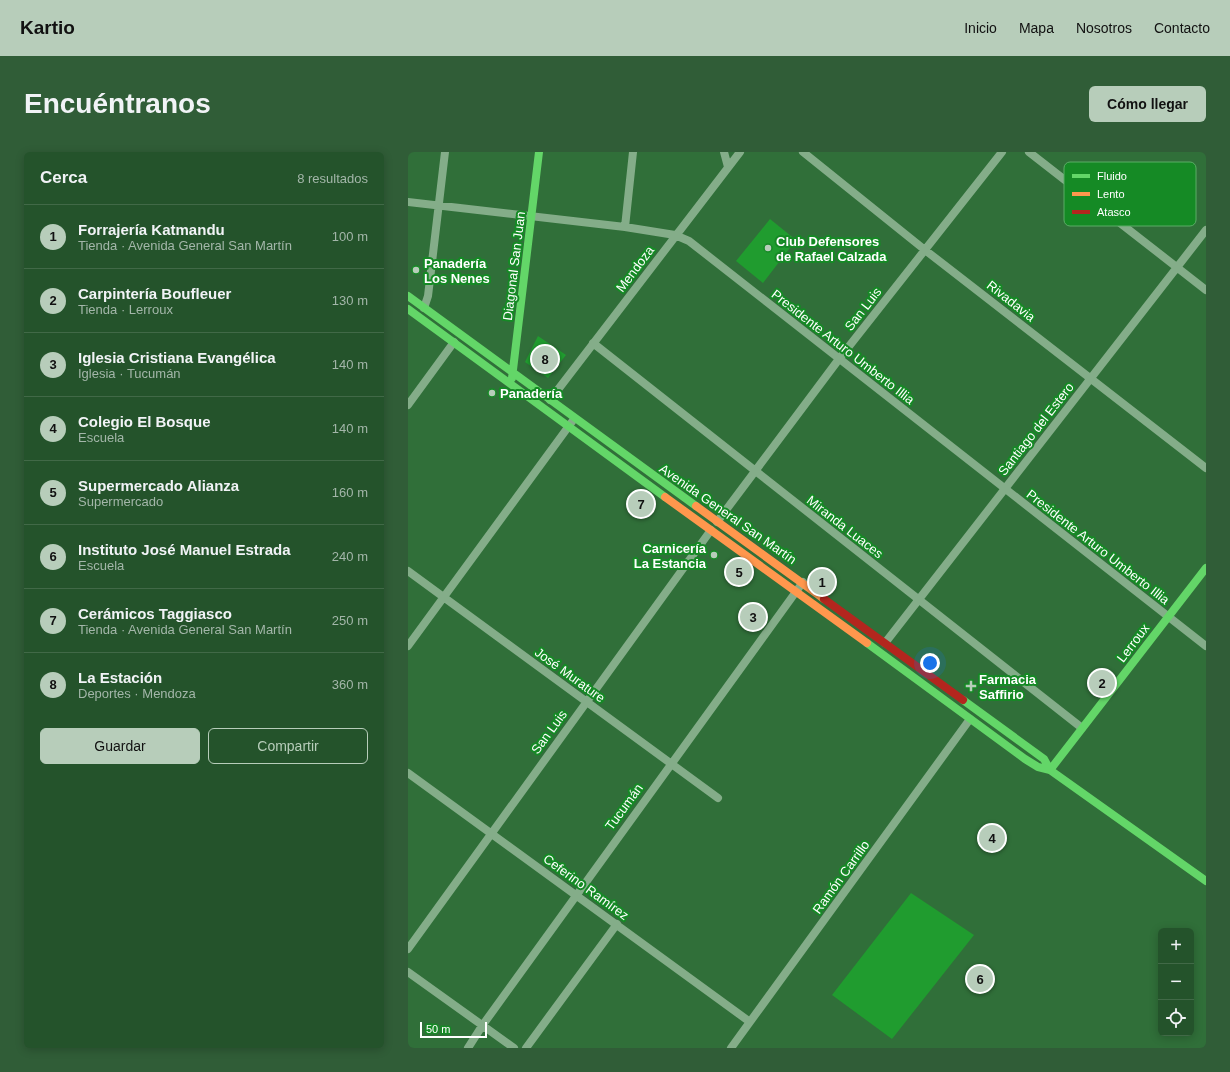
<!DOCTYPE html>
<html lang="es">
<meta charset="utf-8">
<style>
body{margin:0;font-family:Arial,sans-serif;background:#305d37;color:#f1f3f6}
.controls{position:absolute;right:12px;bottom:12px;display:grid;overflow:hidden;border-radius:6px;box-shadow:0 2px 10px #0003}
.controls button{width:36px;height:36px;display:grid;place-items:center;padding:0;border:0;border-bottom:1px solid #416947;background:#24532b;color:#f1f3f6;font:20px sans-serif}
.scale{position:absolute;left:12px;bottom:10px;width:67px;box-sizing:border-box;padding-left:4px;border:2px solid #fff;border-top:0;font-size:11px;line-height:14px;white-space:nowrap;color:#fff;-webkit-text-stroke:3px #158a25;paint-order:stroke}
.you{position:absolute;left:522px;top:511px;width:14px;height:14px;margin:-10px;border:3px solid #fff;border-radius:50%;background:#1a73e8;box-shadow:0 0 0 6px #1a73e833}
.badge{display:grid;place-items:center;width:26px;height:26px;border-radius:50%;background:#b7cdba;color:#111;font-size:13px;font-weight:700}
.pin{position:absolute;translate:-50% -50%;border:2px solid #fff;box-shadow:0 1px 4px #0006}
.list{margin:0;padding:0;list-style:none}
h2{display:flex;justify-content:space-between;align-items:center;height:52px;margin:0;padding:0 16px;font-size:17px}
h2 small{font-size:13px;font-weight:400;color:#a3b6a9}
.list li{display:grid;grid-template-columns:26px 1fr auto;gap:12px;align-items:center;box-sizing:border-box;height:64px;padding:0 16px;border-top:1px solid #416947}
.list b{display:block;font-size:15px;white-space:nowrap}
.list p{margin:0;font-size:13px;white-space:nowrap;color:#a3b6a9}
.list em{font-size:13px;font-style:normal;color:#a3b6a9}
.actions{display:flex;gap:8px;padding:12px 16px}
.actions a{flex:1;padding:9px 0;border:1px solid #b7cdba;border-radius:6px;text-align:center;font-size:14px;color:#b7cdba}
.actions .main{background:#b7cdba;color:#111}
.icon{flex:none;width:22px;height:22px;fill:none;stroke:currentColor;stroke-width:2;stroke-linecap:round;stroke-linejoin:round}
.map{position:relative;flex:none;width:798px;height:896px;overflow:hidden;border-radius:6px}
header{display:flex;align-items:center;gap:24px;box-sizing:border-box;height:56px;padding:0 20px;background:#b7cdba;color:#111}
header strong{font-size:19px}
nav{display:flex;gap:22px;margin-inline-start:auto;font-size:14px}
.intro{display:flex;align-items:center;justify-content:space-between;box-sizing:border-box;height:96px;padding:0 24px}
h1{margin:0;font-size:28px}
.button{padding:10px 18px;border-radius:6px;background:#b7cdba;color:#111;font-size:14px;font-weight:700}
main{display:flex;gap:24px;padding:0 24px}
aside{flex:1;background:#24532b;border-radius:6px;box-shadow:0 2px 10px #0003}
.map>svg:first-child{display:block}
.garden{fill:#209c2f}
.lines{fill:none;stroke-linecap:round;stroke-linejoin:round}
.street{stroke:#84ad89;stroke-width:8}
.fast{stroke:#63d668;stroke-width:8}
.slow{stroke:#ff974d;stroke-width:8}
.jam{stroke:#b3261e;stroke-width:8}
.poi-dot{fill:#b7cdba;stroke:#158a25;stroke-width:1.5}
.labels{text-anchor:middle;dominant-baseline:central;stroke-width:4;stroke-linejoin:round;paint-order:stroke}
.poi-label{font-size:13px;font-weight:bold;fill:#fff;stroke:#158a25;text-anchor:start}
.street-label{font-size:13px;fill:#fff;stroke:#158a25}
.key{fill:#158a25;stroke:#5bad66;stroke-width:1}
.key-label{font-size:11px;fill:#fff}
</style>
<header>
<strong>Kartio</strong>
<nav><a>Inicio</a><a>Mapa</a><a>Nosotros</a><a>Contacto</a></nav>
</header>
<div class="intro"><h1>Encuéntranos</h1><a class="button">Cómo llegar</a></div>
<main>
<aside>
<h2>Cerca<small>8 resultados</small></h2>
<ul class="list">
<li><span class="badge">1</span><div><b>Forrajería Katmandu</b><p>Tienda · Avenida General San Martín</p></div><em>100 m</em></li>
<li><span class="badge">2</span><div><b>Carpintería Boufleuer</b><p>Tienda · Lerroux</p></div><em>130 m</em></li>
<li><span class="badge">3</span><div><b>Iglesia Cristiana Evangélica</b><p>Iglesia · Tucumán</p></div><em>140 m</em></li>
<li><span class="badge">4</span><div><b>Colegio El Bosque</b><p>Escuela</p></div><em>140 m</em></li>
<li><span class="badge">5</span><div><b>Supermercado Alianza</b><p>Supermercado</p></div><em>160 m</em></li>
<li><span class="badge">6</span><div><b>Instituto José Manuel Estrada</b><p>Escuela</p></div><em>240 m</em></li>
<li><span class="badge">7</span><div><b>Cerámicos Taggiasco</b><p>Tienda · Avenida General San Martín</p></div><em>250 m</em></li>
<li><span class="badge">8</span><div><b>La Estación</b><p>Deportes · Mendoza</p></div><em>360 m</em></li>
</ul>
<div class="actions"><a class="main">Guardar</a><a>Compartir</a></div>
</aside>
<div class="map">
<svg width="798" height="896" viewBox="0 0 798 896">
<rect width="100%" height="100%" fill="#306f39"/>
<path class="garden" d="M362 67 388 88 355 131 328 109Z
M130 184 158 203 140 226 117 210Z
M503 741 566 783 484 887 424 843Z"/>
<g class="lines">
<path class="street" d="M316 0 320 15
M395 0 517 98 798 316
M621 0 798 138
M0 50 217 75 267 83 281 89 798 494
M217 75 225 0
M16 156 20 144 37 0
M185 191 674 576
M142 248 332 0
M0 253 46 190
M309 370 431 207 594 0
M0 419 310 646
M477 491 798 78
M0 494 166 267
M0 621 342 870
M0 797 303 378
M0 820 106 896
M60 896 74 874 395 430
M118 896 209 772
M323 896 562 567"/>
<path class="fast" d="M0 144 288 354
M0 157 257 345
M104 226 131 0
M459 491 617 607 630 615 642 618 798 729
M555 548 636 607 642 618
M642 618 798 416"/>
<path class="slow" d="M257 345 459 491
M288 354 416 447"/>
<path class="jam" d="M416 447 555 548"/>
</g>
<g class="poi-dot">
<circle cx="360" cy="96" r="4"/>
<circle cx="8" cy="118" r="4"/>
<circle cx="84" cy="241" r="4"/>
<circle cx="306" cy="403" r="4"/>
<path d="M561 528h4v4h4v4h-4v4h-4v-4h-4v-4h4z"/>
</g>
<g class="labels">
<g class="poi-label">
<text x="368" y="89">Club Defensores<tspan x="368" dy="15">de Rafael Calzada</tspan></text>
<text x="16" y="111">Panadería<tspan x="16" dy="15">Los Nenes</tspan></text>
<text x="92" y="241">Panadería</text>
<text x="298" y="396" text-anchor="end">Carnicería<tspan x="298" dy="15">La Estancia</tspan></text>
<text x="571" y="527">Farmacia<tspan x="571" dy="15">Saffirio</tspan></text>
</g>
<g class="street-label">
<text transform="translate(106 114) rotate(-83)">Diagonal San Juan</text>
<text transform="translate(227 117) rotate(-53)">Mendoza</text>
<text transform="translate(603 149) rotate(38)">Rivadavia</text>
<text transform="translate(455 157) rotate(-52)">San Luis</text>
<text transform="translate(435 195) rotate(38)">Presidente Arturo Umberto Illia</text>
<text transform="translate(628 277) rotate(-52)">Santiago del Estero</text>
<text transform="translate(320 362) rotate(35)">Avenida General San Martín</text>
<text transform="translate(437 375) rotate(38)">Miranda Luaces</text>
<text transform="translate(690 395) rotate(38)">Presidente Arturo Umberto Illia</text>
<text transform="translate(725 491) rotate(-53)">Lerroux</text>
<text transform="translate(162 523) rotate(36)">José Murature</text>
<text transform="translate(141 580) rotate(-54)">San Luis</text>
<text transform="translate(216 655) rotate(-54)">Tucumán</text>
<text transform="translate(433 725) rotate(-54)">Ramón Carrillo</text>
<text transform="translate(178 735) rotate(36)">Ceferino Ramírez</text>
</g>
</g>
<rect x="656" y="10" width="132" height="64" rx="6" class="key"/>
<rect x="664" y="22" width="18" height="4" fill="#63d668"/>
<rect x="664" y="40" width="18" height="4" fill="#ff974d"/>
<rect x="664" y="58" width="18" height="4" fill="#b3261e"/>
<g class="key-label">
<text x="689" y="28">Fluido</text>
<text x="689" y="46">Lento</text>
<text x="689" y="64">Atasco</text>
</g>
</svg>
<div class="controls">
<button>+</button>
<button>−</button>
<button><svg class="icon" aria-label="locate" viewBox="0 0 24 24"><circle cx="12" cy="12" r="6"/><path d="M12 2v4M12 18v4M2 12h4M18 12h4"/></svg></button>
</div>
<div class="scale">50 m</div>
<div class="you"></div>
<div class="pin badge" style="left:414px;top:430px">1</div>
<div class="pin badge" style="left:694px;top:531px">2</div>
<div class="pin badge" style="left:345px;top:465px">3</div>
<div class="pin badge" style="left:584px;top:686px">4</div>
<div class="pin badge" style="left:331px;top:420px">5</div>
<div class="pin badge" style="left:572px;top:827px">6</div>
<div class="pin badge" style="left:233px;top:352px">7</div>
<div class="pin badge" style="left:137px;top:207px">8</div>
</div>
</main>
